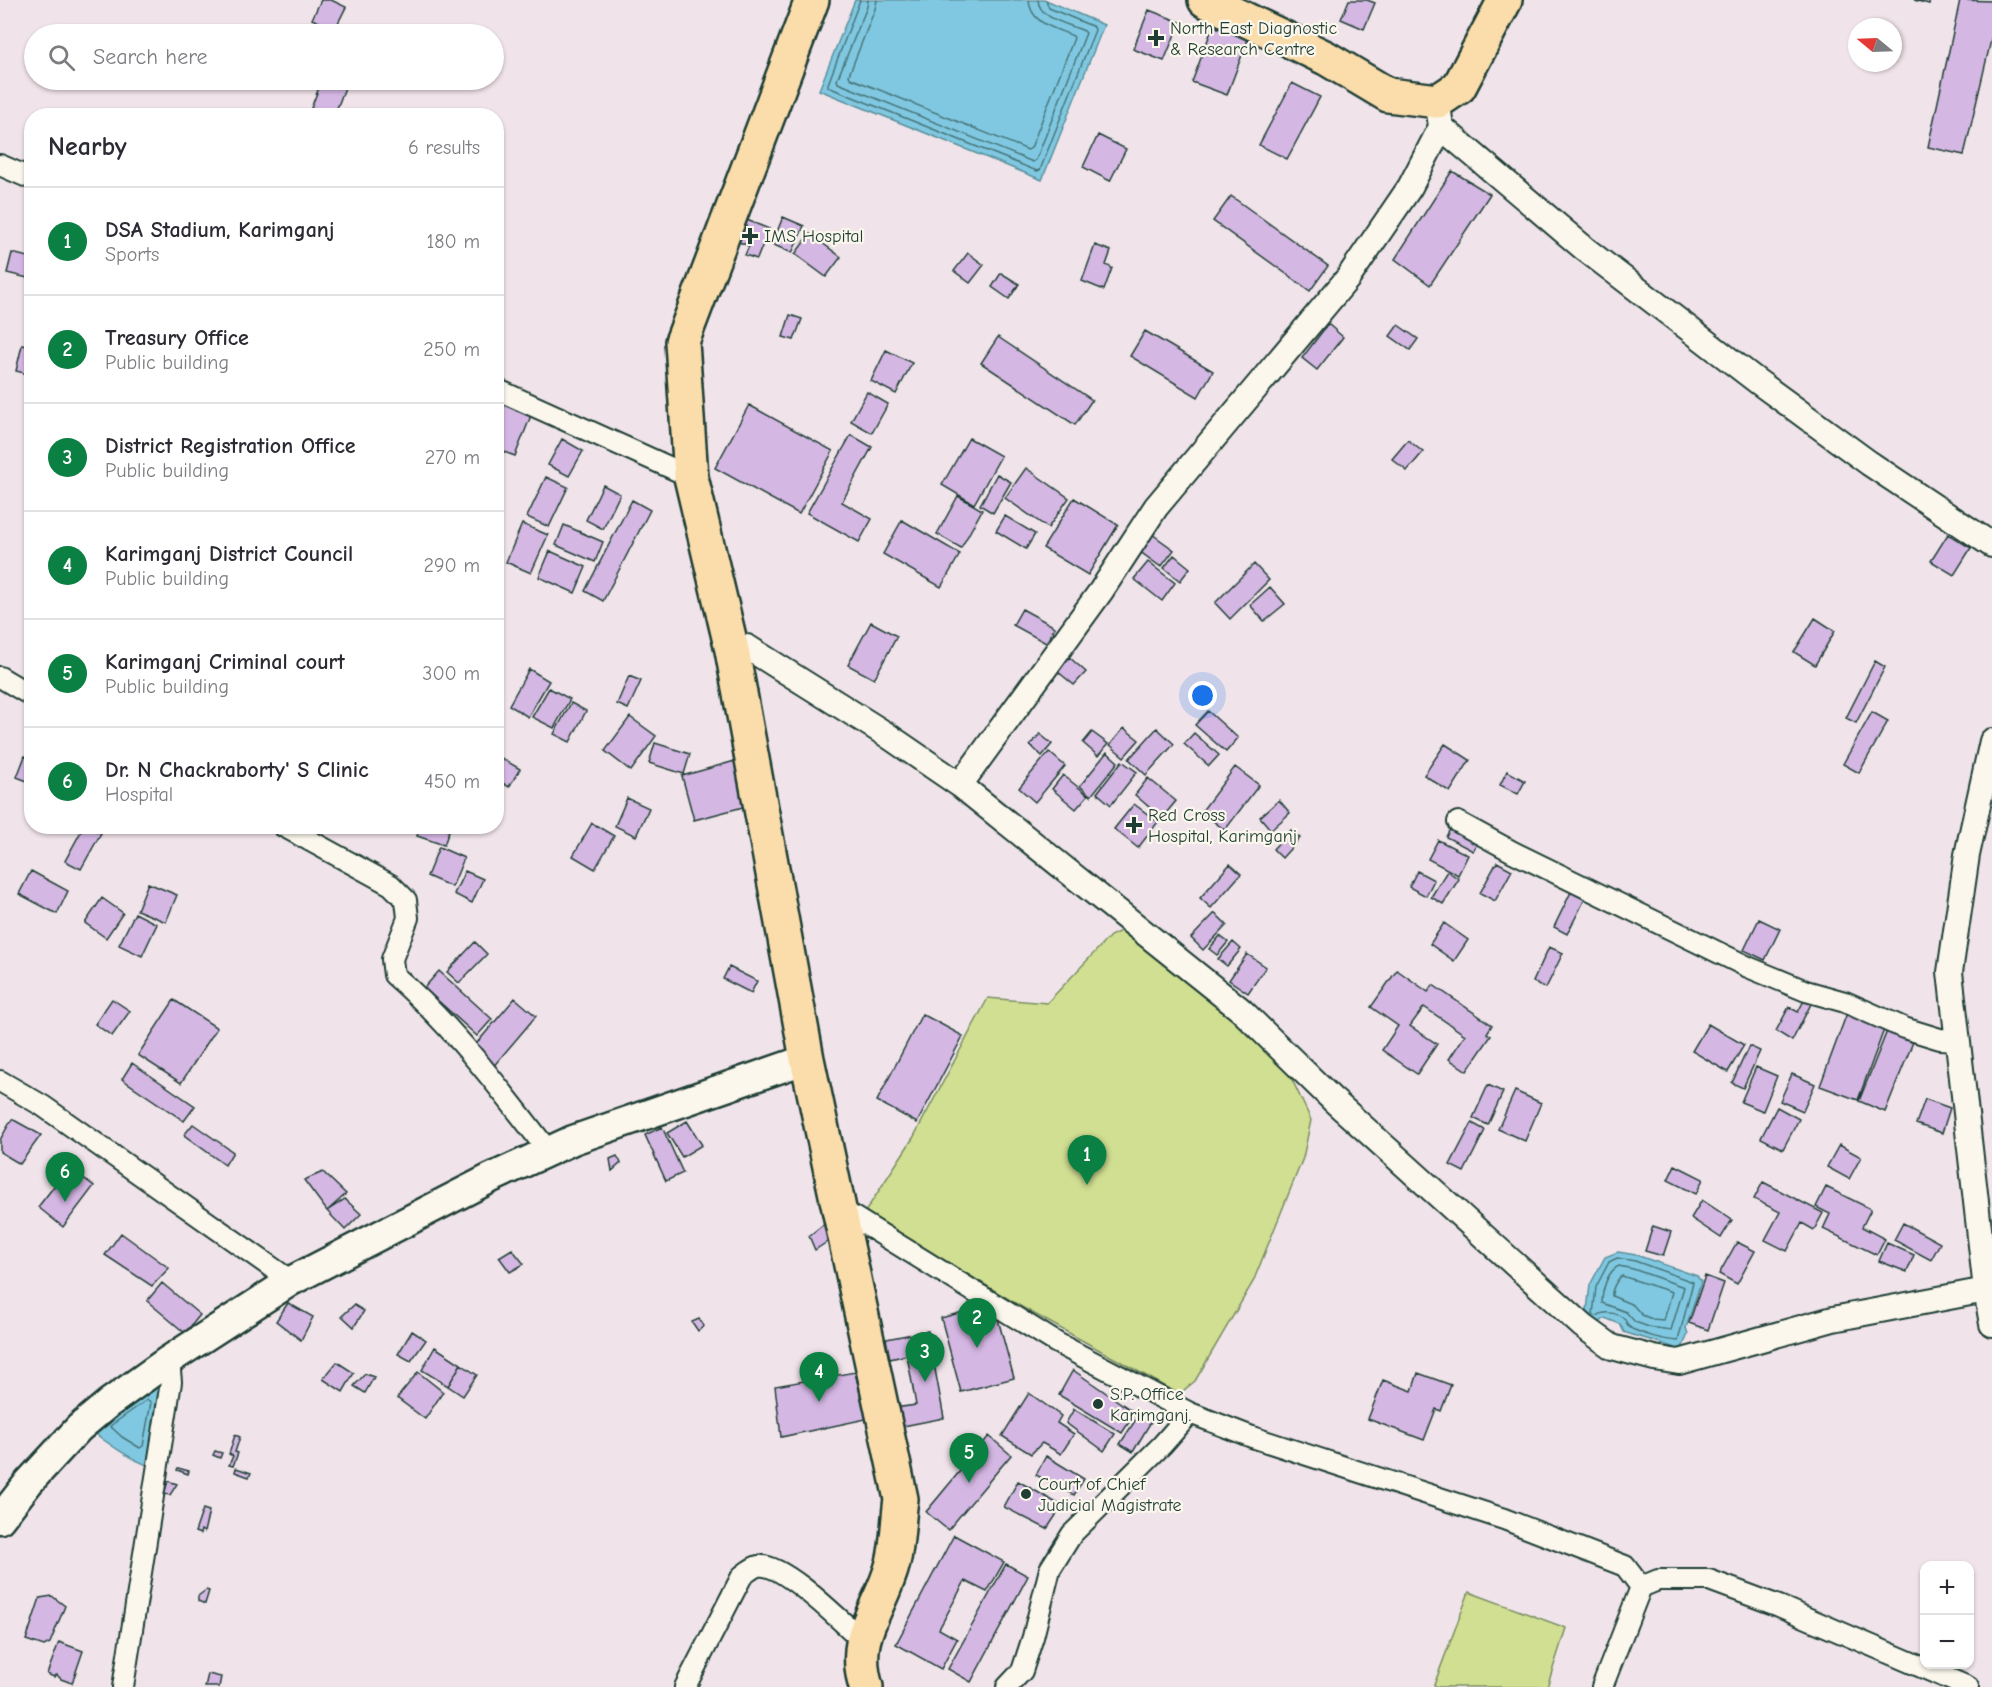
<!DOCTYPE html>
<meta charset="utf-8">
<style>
body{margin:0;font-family:"Comic Neue",sans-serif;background:#f2f2f3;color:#2b2b33}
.controls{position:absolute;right:18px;bottom:18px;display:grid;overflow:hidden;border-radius:12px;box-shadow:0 2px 4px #0004}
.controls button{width:54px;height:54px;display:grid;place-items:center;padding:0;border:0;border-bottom:2px solid #e1e1e2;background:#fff;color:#2b2b33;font:30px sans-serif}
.compass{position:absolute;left:1848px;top:18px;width:54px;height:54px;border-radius:50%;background:#fff;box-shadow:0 2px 4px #0004;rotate:289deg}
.you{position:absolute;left:1203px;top:696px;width:21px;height:21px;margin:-15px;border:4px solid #fff;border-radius:50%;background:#1a73e8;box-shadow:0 0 0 9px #1a73e833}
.badge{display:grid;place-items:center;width:39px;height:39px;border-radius:50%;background:#0b8043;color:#fff;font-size:20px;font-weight:700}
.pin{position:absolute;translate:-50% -50px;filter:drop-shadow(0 2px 3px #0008)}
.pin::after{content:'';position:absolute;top:32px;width:21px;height:18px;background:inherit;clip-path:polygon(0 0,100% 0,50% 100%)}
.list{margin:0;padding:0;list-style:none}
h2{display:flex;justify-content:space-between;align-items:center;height:78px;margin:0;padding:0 24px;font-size:26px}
h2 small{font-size:20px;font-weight:400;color:#7c7c81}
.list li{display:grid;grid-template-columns:39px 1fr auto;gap:18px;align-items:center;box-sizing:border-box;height:108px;padding:0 24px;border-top:2px solid #e1e1e2}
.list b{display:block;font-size:22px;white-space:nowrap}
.list p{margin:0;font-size:20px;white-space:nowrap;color:#7c7c81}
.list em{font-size:20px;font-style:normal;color:#7c7c81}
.icon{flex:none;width:33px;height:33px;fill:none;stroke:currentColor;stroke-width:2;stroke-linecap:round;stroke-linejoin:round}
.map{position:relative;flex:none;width:1992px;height:1687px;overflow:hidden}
.search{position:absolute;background:#fff;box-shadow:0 2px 4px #0004;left:24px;top:24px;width:480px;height:66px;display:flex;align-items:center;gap:15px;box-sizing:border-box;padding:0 21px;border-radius:33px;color:#7c7c81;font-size:22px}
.panel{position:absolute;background:#fff;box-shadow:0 2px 4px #0004;left:24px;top:108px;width:480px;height:726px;border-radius:24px}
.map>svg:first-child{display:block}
.green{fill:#d1df92;stroke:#788e63;stroke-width:1.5}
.water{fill:#80c8e1;stroke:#59909c;stroke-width:1.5}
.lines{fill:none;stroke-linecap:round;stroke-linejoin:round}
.shore{stroke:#467579;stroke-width:1.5}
.building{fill:#d5b7e4;stroke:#1f3d34;stroke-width:1.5}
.minor-casing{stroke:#1f3d34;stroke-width:24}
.tertiary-casing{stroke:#1f3d34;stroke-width:28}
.secondary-casing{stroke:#1f3d34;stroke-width:33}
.trunk-casing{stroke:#1f3d34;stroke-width:38}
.minor{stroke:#fbf7ec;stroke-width:20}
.tertiary{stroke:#fbf7ec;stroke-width:24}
.secondary{stroke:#fbf7ec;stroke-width:28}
.trunk{stroke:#fbddab;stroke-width:33}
.poi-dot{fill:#1f3d34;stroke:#fbf7ec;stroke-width:2}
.labels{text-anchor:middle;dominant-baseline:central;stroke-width:4.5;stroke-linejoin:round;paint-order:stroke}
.poi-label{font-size:18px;fill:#1f3d34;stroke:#fbf7ec;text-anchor:start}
</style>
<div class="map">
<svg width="1992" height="1687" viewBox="0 0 1992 1687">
<rect width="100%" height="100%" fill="#f0e4ea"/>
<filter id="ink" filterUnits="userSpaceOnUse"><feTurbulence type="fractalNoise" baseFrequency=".0167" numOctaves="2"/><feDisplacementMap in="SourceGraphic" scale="12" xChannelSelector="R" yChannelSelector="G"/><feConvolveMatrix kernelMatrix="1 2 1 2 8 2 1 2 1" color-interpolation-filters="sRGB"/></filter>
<g filter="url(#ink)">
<path class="green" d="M1127 928 1242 1027 1288 1071 1311 1120 1303 1158 1253 1282 1195 1381 1179 1394 1020 1306 865 1212 913 1138 988 998 1047 1003 1110 936Z
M1469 1592 1566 1628 1547 1687H1438L1434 1685Z"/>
<path class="water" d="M855 0H1046L1104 25 1042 180 819 90Z
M1618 1252 1636 1255 1697 1276 1701 1282 1686 1328 1688 1334 1681 1351C1663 1342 1643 1339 1624 1332L1620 1324 1605 1318 1598 1324 1586 1319 1590 1285 1605 1257Z
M164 1372 152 1467C128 1458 110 1445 89 1429Z"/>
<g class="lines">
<path class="shore" d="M860 0 828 84V87L1037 171 1040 170 1095 30 1094 27 1049 8 1046 0
M868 0 867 7 837 80 838 83 1033 162 1036 160 1086 33 1084 31C1069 24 1039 19 1038 0
M877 0 875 9 849 75 850 78 1028 150 1031 148 1074 38 1073 36C1054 28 1030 23 1029 0
M1617 1258 1635 1261 1693 1282 1678 1341C1664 1340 1645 1335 1632 1329 1626 1326 1628 1322 1623 1318 1615 1312 1604 1311 1597 1316L1593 1315 1596 1287 1609 1262Z
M1619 1266 1633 1269 1684 1287 1671 1330 1649 1327 1635 1322 1626 1312 1602 1303C1602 1291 1607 1271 1619 1266Z
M1622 1276 1672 1292 1664 1320 1652 1319 1642 1315 1633 1305 1612 1296C1611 1290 1617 1279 1622 1276Z
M147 1400 151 1402 143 1446 140 1448 122 1437 110 1426Z"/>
</g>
<path class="building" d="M321 0H331L346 7 335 29 312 19Z
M1349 0H1367L1375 3 1364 29 1341 19Z
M1914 0H1930L1929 4Z
M1960 0 1992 1V36L1964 155 1928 147Z
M1149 10 1180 22 1164 61 1133 49Z
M1213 26 1248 39 1227 95 1192 82Z
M322 80H348L334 116 311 108Z
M1292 83 1320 97 1287 159 1259 145Z
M1098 135 1126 149 1110 181 1083 167Z
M1452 171 1490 194 1430 285 1395 259Z
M1231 196 1328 266 1310 291 1213 221Z
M737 216 769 229 757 259 745 255 749 246 729 238Z
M783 217 804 226 792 253 772 244Z
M810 234 841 257 826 277 795 254Z
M1095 245 1111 251 1106 265 1112 268 1104 290 1082 281Z
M12 253 32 258V279L7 273Z
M968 253 984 265 970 283 954 271Z
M1001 273 1019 284 1009 299 992 287Z
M790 315 802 319 794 340 783 337Z
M1328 324 1343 337 1317 370 1302 358Z
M1398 325 1418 339 1410 350 1390 336Z
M1145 331 1213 371 1198 397 1130 356Z
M998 337 1092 400 1075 425 981 363Z
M22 345 32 347V375L16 371Z
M886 350 912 363 896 394 871 381Z
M867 392 888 404 872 433 851 421Z
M505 402 532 413 515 456 496 449V423Z
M749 405 833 451 799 514 715 468Z
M851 435 872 447 842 502 872 519 859 542 807 513Z
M969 438 1001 456 974 504 942 485Z
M562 439 583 451 569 476 548 465Z
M1408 440 1423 452 1407 471 1392 459Z
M1026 468 1069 498 1048 528 1005 498Z
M997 474 1011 482 993 513 980 505Z
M546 477 568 487 549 527 527 517Z
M603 485 620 494 603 529 586 520Z
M958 496 982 510 961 548 937 534Z
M1074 498 1118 525 1088 575 1043 548Z
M632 500 650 510 603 601 585 591Z
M1005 516 1035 534 1026 549 996 531Z
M902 520 960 554 941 587 883 554Z
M522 524 548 535 531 573 506 562Z
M564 525 603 542 595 562 556 545Z
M1152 534 1174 550 1161 567 1139 551Z
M1948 534 1971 548 1954 575 1931 561Z
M550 551 586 567 575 593 539 577Z
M1174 555 1190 568 1180 581 1164 568Z
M1148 562 1175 583 1162 601 1134 579Z
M1254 564 1269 580 1230 619 1215 603Z
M1270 587 1285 604 1264 621 1250 605Z
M1022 609 1055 627 1046 643 1013 625Z
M1815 618 1835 631 1815 665 1794 652Z
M871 622 897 636 874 679 848 665Z
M1069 657 1086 672 1074 685 1057 671Z
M1875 661 1885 667 1856 723 1846 718Z
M529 669 549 681 528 717 509 705Z
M629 676 641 681 628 709 617 704Z
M549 688 570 699 554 728 532 717Z
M571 703 586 711 570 742 554 734Z
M1208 711 1238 738 1226 752 1195 725Z
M1872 712 1888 721 1859 773 1843 764Z
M630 717 656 736 631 771 605 751Z
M1124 728 1139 740 1124 757 1110 745Z
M1157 728 1174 744 1146 775 1129 759Z
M1092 732 1108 744 1098 756 1083 743Z
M1194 733 1219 755 1209 766 1184 744Z
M1040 734 1052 744 1042 756 1030 745Z
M655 743 690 754 684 774 649 763Z
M1445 744 1470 760 1450 792 1424 775Z
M1049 752 1065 766 1035 802 1019 788Z
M1107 752 1118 762 1091 796 1080 786Z
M496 755 520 769 509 787 496 779Z
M25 756 32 759V783L17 777Z
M735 761 747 806 694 820 682 776Z
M1122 761 1137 772 1111 805 1097 793Z
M1235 767 1259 785 1225 830 1201 812Z
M1507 771 1525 781 1518 794 1500 785Z
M1063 775 1088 795 1076 809 1052 789Z
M1148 778 1176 801 1162 818 1135 795Z
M627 798 649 808 636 836 615 826Z
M1279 800 1290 813 1271 830 1260 817Z
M1134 804 1158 822 1138 848 1114 829Z
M1455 819 1482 834 1473 851 1446 837Z
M592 823 614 836 595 869 573 856Z
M84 826H89L101 833 81 869 65 861Z
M420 826H437L449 831 444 845 417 836Z
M1291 830 1300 838 1282 858 1273 849Z
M1438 840 1468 855 1458 875 1428 859Z
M439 847 464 858 452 887 427 876Z
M1497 862 1512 870 1495 901 1480 893Z
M1230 864 1241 874 1211 908 1200 898Z
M31 871 68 891 57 914 19 894Z
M465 871 483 879 472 903 454 894Z
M1417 871 1434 880 1426 896 1409 887Z
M1447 871 1459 879 1443 904 1431 897Z
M148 883 177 895 166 922 137 910Z
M1571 892 1585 899 1567 934 1554 927Z
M102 898 123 913 106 938 85 923Z
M135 913 157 924 142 956 119 945Z
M1215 913 1227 925 1203 950 1191 938Z
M1759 919 1780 929 1765 960 1744 950Z
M1444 923 1468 940 1454 961 1430 944Z
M1220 936 1228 942 1217 955 1209 949Z
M475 942 487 954 459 983 447 972Z
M1233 942 1241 949 1227 966 1218 959Z
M1549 947 1563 953 1546 988 1533 982Z
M1247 954 1266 967 1248 993 1229 980Z
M729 967 757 981 751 993 723 979Z
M1397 970 1428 992 1433 985 1492 1025 1487 1033 1491 1036 1467 1071 1449 1059 1465 1035 1424 1007 1410 1026 1437 1044 1417 1074 1382 1050 1398 1026 1371 1007Z
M439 971 492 1019 477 1036 424 988Z
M1808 993 1815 996 1792 1041 1776 1031 1789 1007 1798 1012Z
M515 998 536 1016 492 1068 471 1050Z
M112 999 130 1011 112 1036 95 1024Z
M174 1000 217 1028 181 1083 138 1055Z
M1847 1013 1885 1027 1858 1100 1820 1086Z
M922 1014 963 1036 917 1123 877 1101Z
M1708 1024 1744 1045 1728 1072 1692 1051Z
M1887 1031 1913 1042 1885 1112 1859 1101Z
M1749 1046 1760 1051 1743 1088 1732 1083Z
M132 1063 195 1106 184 1121 122 1079Z
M1756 1067 1777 1076 1763 1111 1741 1102Z
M1792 1074 1815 1084 1803 1111 1780 1101Z
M1488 1085 1503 1092 1488 1125 1473 1118Z
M1515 1091 1541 1103 1525 1141 1498 1129Z
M1925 1099 1950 1108 1942 1133 1916 1124Z
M1777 1107 1799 1119 1783 1149 1761 1138Z
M12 1119 41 1135 20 1164 0 1152V1140Z
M687 1121 702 1145 682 1157 667 1133Z
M1472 1123 1485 1130 1464 1172 1450 1165Z
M193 1124 233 1152 225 1165 184 1135Z
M662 1127 683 1173 666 1181 645 1135Z
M1839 1145 1861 1157 1849 1179 1827 1167Z
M617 1156 621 1163 612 1171 610 1159Z
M1675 1165 1703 1179 1696 1194 1668 1180Z
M69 1167 94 1186 63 1227 38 1207Z
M323 1172 346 1194 327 1211 304 1180Z
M1763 1182 1823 1213 1814 1230 1802 1223 1787 1251 1765 1240 1780 1212 1754 1199Z
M1826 1187 1871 1209 1862 1227 1885 1239 1877 1255 1823 1229 1830 1214 1816 1207Z
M345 1199 361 1214 345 1230 327 1211Z
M1702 1200 1732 1220 1721 1238 1691 1218Z
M1903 1223 1940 1243 1931 1260 1894 1240Z
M824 1224 830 1240 815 1250 809 1236Z
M1653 1226 1671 1232 1663 1256 1645 1251Z
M121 1233 169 1268 152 1286 105 1255Z
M1737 1242 1755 1251 1737 1284 1719 1274Z
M1887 1243 1914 1255 1907 1272 1879 1261Z
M512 1249 524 1264 510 1272 499 1257Z
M1705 1276 1724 1283 1708 1330 1689 1323Z
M162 1283 200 1315 185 1333 147 1301Z
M288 1303 313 1317 301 1340 276 1321Z
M354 1305 364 1311 354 1327 342 1316Z
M974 1309 977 1317 996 1312 1014 1378 961 1392 941 1318Z
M699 1319 704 1326 698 1331 692 1322Z
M412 1331 426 1340 411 1361 398 1354Z
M928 1331 944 1418 898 1427 895 1408 916 1405 907 1355 890 1359 886 1339Z
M435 1347 461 1364 448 1386 422 1370Z
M337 1362 354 1373 343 1392 323 1379Z
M461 1364 477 1375 463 1396 448 1386Z
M1073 1370 1135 1413 1122 1433 1059 1395Z
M418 1372 443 1392 425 1419 397 1398Z
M855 1372 866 1419 781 1437 775 1386Z
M1418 1373 1451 1385 1441 1411 1436 1409 1424 1440 1368 1419 1383 1380 1412 1391Z
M365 1374 374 1377 365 1393 354 1386Z
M1029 1393 1061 1416 1057 1423 1074 1434 1061 1454 1042 1443 1031 1454 1002 1436Z
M1074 1409 1115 1434 1104 1451 1066 1423Z
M1140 1413 1152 1420 1133 1452 1120 1444Z
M235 1435 240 1437 235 1452 238 1453 233 1466 229 1465 233 1456 229 1454Z
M989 1436 1011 1455 948 1530 926 1512Z
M215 1451 222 1453 220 1458 213 1455Z
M1046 1456 1084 1479 1074 1495 1036 1475Z
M178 1468 189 1471 188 1474 177 1470Z
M236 1468 251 1473 249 1477 235 1472Z
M168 1481 177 1484 170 1495 164 1494Z
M1018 1481 1062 1506 1047 1529 1004 1507Z
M203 1509 209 1511 204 1532 201 1530 200 1534 195 1532Z
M954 1535 1004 1562 987 1592 965 1581 939 1629 957 1639 941 1669 896 1644Z
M1006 1564 1028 1576 971 1682 948 1669Z
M206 1590 209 1591 205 1604 198 1601V1596Z
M52 1596 65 1606 50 1643 44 1646 26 1640 40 1598Z
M59 1642 83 1651 72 1683 61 1679 57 1675H55L54 1677 47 1674Z
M208 1674 221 1677 219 1687H205Z"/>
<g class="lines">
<g class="minor-casing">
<path id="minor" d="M0 165 32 179
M496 389 691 477
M0 677 32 696
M1458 822 1513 852 1748 967 1806 991 1845 1002 1904 1028 1940 1039 1958 1040
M283 826 391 885 406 900 408 918 392 959 394 975C451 1024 503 1092 548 1151
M0 1081 43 1106 291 1281
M839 1208 1057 1343 1190 1413 1252 1437 1504 1519 1625 1566 1641 1587
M123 1687 171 1382 169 1360
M685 1687 742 1576C746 1573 753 1567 758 1566 782 1561 844 1624 862 1640
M1007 1687 1022 1671 1033 1637 1050 1569 1072 1534 1162 1445 1190 1413
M1602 1687 1641 1587 1658 1580H1709L1779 1606 1968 1687"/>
</g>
<g class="tertiary-casing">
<path id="tertiary" d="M1439 112 1441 127 1585 249 1757 381 1869 463 1992 545
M732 650 747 647 887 735 960 785 1241 1010 1333 1100 1583 1326 1612 1347 1654 1358 1679 1362 1833 1319 1986 1290
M1992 741 1967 855 1950 972 1986 1290 1992 1324
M960 785 1101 591 1156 507 1348 278 1410 187 1441 127"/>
</g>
<g class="secondary-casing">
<path id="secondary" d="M0 1519 29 1482 79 1428 109 1403 169 1360 291 1281 491 1178 573 1140 807 1059"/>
</g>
<g class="trunk-casing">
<path id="trunk" d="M812 0 682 342 691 477 732 650 807 1059 901 1499C898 1520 898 1543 893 1563 881 1610 850 1634 866 1687
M1205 0 1326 58 1388 95 1438 101 1459 87 1505 0"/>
</g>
<use href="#minor" class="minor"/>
<use href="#tertiary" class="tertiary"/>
<use href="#secondary" class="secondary"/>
<use href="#trunk" class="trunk"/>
</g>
</g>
<g class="poi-dot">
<path d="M1153 29h6v6h6v6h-6v6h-6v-6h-6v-6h6z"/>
<path d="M747 227h6v6h6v6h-6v6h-6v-6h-6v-6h6z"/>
<path d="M1131 816h6v6h6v6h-6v6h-6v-6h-6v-6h6z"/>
<circle cx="1098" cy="1404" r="6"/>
<circle cx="1026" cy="1494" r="6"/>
</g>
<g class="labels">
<g class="poi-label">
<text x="1170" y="28">North East Diagnostic<tspan x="1170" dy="21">&amp; Research Centre</tspan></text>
<text x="764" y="236">IMS Hospital</text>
<text x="1148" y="815">Red Cross<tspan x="1148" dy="21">Hospital, Karimganj</tspan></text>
<text x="1110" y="1394">S.P. Office<tspan x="1110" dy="21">Karimganj.</tspan></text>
<text x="1038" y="1484">Court of Chief<tspan x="1038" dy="21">Judicial Magistrate</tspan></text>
</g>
</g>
</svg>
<div class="controls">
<button>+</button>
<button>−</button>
</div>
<svg class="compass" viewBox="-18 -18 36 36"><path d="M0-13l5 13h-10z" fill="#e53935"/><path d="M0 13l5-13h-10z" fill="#7c7c81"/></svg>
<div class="you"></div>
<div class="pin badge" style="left:1087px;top:1185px">1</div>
<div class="pin badge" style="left:977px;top:1348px">2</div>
<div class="pin badge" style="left:925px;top:1382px">3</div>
<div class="pin badge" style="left:819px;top:1402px">4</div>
<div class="pin badge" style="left:969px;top:1483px">5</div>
<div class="pin badge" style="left:65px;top:1202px">6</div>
<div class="search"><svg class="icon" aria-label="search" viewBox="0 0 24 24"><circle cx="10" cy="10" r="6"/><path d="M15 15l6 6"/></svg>Search here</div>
<section class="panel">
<h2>Nearby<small>6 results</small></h2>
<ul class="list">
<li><span class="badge">1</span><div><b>DSA Stadium, Karimganj</b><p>Sports</p></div><em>180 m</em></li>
<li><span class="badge">2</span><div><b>Treasury Office</b><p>Public building</p></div><em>250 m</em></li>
<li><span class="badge">3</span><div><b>District Registration Office</b><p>Public building</p></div><em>270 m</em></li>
<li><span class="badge">4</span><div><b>Karimganj District Council</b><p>Public building</p></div><em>290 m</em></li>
<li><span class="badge">5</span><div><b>Karimganj Criminal court</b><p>Public building</p></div><em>300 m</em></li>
<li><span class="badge">6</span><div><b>Dr. N Chackraborty' S Clinic</b><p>Hospital</p></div><em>450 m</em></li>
</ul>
</section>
</div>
